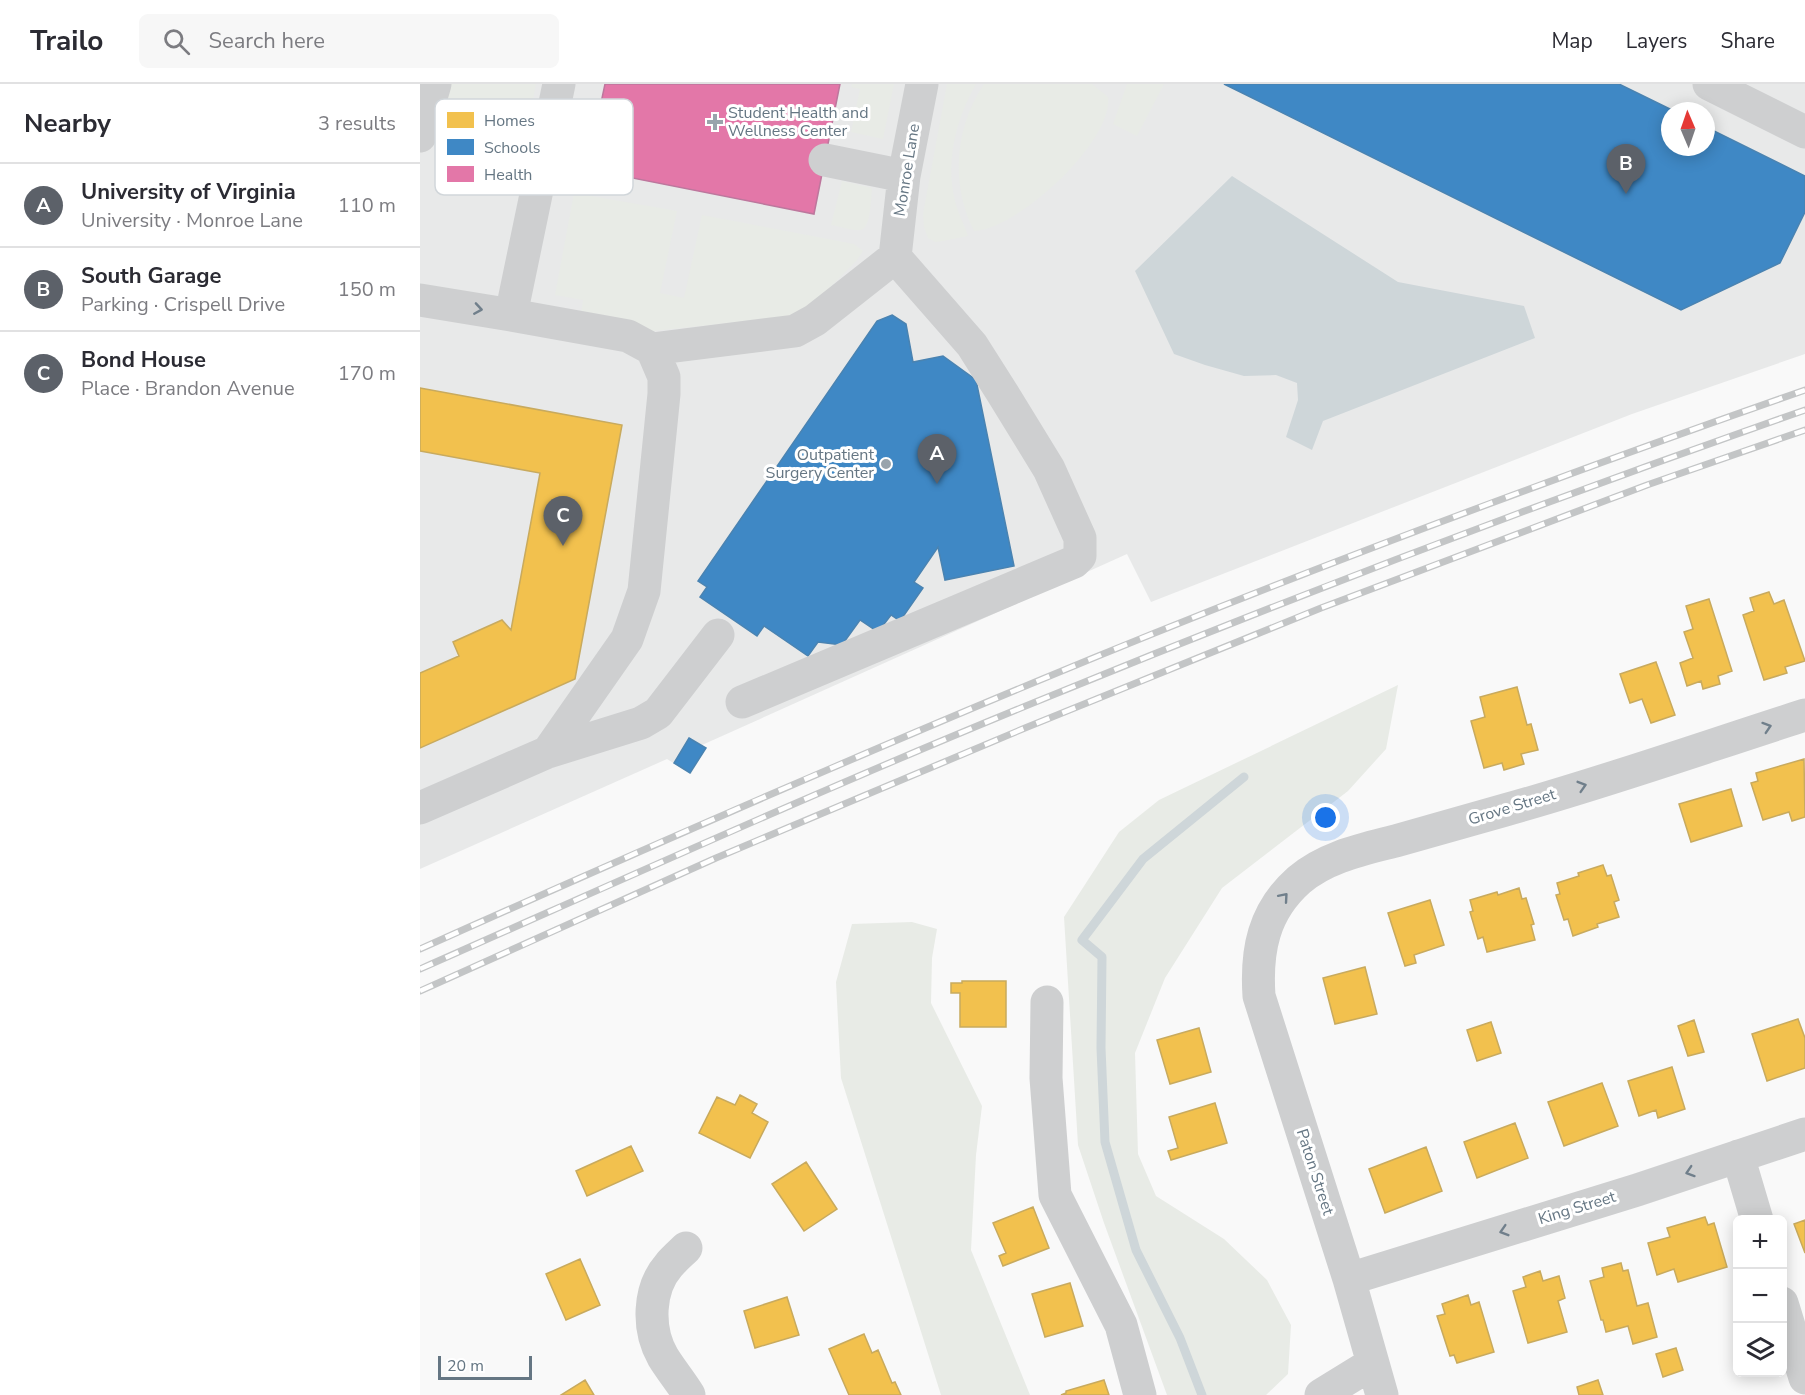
<!DOCTYPE html>
<meta charset="utf-8">
<style>
body{margin:0;font-family:"Nunito Sans",sans-serif;background:#f7f7f7;color:#2b2b33}
.controls{position:absolute;right:18px;bottom:18px;display:grid;overflow:hidden;border-radius:9px;box-shadow:0 3px 15px #0003}
.controls button{width:54px;height:54px;display:grid;place-items:center;padding:0;border:0;border-bottom:2px solid #e1e1e2;background:#fff;color:#2b2b33;font:30px sans-serif}
.compass{position:absolute;left:1241px;top:18px;width:54px;height:54px;border-radius:50%;background:#fff;box-shadow:0 3px 15px #0003;rotate:358deg}
.scale{position:absolute;left:18px;bottom:15px;width:94px;box-sizing:border-box;padding-left:6px;border:3px solid #657683;border-top:0;font-size:16px;line-height:21px;white-space:nowrap;color:#657683;-webkit-text-stroke:4px #fff;paint-order:stroke}
.you{position:absolute;left:906px;top:734px;width:21px;height:21px;margin:-15px;border:4px solid #fff;border-radius:50%;background:#1a73e8;box-shadow:0 0 0 9px #1a73e833}
.badge{display:grid;place-items:center;width:39px;height:39px;border-radius:50%;background:#5c6169;color:#fff;font-size:20px;font-weight:700}
.pin{position:absolute;translate:-50% -50px;filter:drop-shadow(0 2px 3px #0008)}
.pin::after{content:'';position:absolute;top:32px;width:21px;height:18px;background:inherit;clip-path:polygon(0 0,100% 0,50% 100%)}
.list{margin:0;padding:0;list-style:none}
h2{display:flex;justify-content:space-between;align-items:center;height:78px;margin:0;padding:0 24px;font-size:26px}
h2 small{font-size:20px;font-weight:400;color:#7c7c81}
.list li{display:grid;grid-template-columns:39px 1fr auto;gap:18px;align-items:center;box-sizing:border-box;height:84px;padding:0 24px;border-top:2px solid #e1e1e2}
.list b{display:block;font-size:22px;white-space:nowrap}
.list p{margin:0;font-size:20px;white-space:nowrap;color:#7c7c81}
.list em{font-size:20px;font-style:normal;color:#7c7c81}
.icon{flex:none;width:33px;height:33px;fill:none;stroke:currentColor;stroke-width:2;stroke-linecap:round;stroke-linejoin:round}
.map{position:relative;flex:none;width:1385px;height:1311px;overflow:hidden}
header{display:flex;align-items:center;gap:36px;box-sizing:border-box;height:84px;padding:0 30px;background:#fff;border-bottom:2px solid #e1e1e2}
header strong{font-size:28px}
nav{display:flex;gap:33px;margin-inline-start:auto;font-size:21px}
.search{width:420px;height:54px;background:#f7f7f7;display:flex;align-items:center;gap:15px;box-sizing:border-box;padding:0 21px;border-radius:9px;color:#7c7c81;font-size:22px}
main{display:flex}
aside{flex:1;background:#fff}
.map>svg:first-child{display:block}
.built{fill:#e8e9e9;fill-rule:evenodd}
.green{fill:#e8ebe6}
.water{fill:#ced6d9}
.homes{fill:#f2c14e;stroke:#c8aa5e;stroke-width:1.5}
.schools{fill:#3f88c5;stroke:#4a83b1;stroke-width:1.5}
.health{fill:#e377a8;stroke:#bd779d;stroke-width:1.5}
.lines{fill:none;stroke-linecap:round;stroke-linejoin:round}
.stream{stroke:#ced6d9;stroke-width:9}
.minor{stroke:#cecfd0;stroke-width:33}
.rail-casing{stroke:#c3c5c6;stroke-width:7}
.rail{stroke:#fff;stroke-width:4.5;stroke-dasharray:14;stroke-linecap:butt}
.oneway{stroke:#707f8b}
.poi-dot{fill:#99a4ac;stroke:#fff;stroke-width:2}
.labels{text-anchor:middle;dominant-baseline:central;stroke-width:6;stroke-linejoin:round;paint-order:stroke}
.poi-label{font-size:16px;fill:#657683;stroke:#fff;text-anchor:start}
.street-label{font-size:16px;fill:#657683;stroke:#fff}
.key{fill:#fff;stroke:#d1d6da;stroke-width:1.5}
.key-label{font-size:16px;fill:#657683}
</style>
<header>
<strong>Trailo</strong>
<div class="search"><svg class="icon" aria-label="search" viewBox="0 0 24 24"><circle cx="10" cy="10" r="6"/><path d="M15 15l6 6"/></svg>Search here</div>
<nav><a>Map</a><a>Layers</a><a>Share</a></nav>
</header>
<main>
<aside>
<h2>Nearby<small>3 results</small></h2>
<ul class="list">
<li><span class="badge">A</span><div><b>University of Virginia</b><p>University · Monroe Lane</p></div><em>110 m</em></li>
<li><span class="badge">B</span><div><b>South Garage</b><p>Parking · Crispell Drive</p></div><em>150 m</em></li>
<li><span class="badge">C</span><div><b>Bond House</b><p>Place · Brandon Avenue</p></div><em>170 m</em></li>
</ul>
</aside>
<div class="map">
<svg width="1385" height="1311" viewBox="0 0 1385 1311">
<rect width="100%" height="100%" fill="#f9f9f9"/>
<path class="built" d="M0 0H1385V270L1212 330 731 518 707 470 282 661 286 664 271 690 247 675 0 785ZM1250 27H1286V63H1250Z"/>
<path class="green" d="M31 0H116L103 69 16 52Z
M432 0H474L463 55 431 48 440 5 431 3Z
M527 0H556C536 35 525 77 535 117 538 129 544 140 548 152L523 157 515 158 508 154 504 143 503 130Z
M564 0H672L688 13C693 58 598 145 554 147 530 100 535 43 564 0Z
M707 0H744L717 52 693 40Z
M422 97 452 104C451 113 451 144 441 146 432 147 419 142 411 141Z
M154 109 257 127 240 209 264 214 282 131 434 160 443 167 437 176 383 231 233 247 161 230 163 216 135 211Z
M978 601 966 665 928 707 802 804 745 894 715 969 718 1070 736 1112 804 1155 847 1196 871 1241 868 1290 846 1311H747L684 1139 658 1061 644 833 699 748 739 716Z
M492 838 517 845 512 874 511 919 562 1022 556 1071 551 1166 610 1311H521L421 994 416 898 432 840Z"/>
<path class="water" d="M812 92 978 198 1104 222 1115 254 903 337 892 366 866 353 878 316 877 299 856 291 824 292 785 281 754 270 715 187Z"/>
<path class="homes" d="M0 304 202 341 155 595 0 664V589L39 572 33 558 82 536 91 546 120 389 0 367Z
M1349 508 1354 520 1364 516 1385 577 1365 583 1367 589 1344 596 1323 531 1334 527 1330 514Z
M1289 515 1312 587 1298 592 1300 600 1283 605 1281 597 1267 602 1260 579 1273 574 1264 548 1273 545 1266 522Z
M1236 578 1255 631 1231 639 1222 615 1210 619 1200 590Z
M1097 603 1107 641 1111 640 1118 666 1101 670 1104 680 1084 686 1082 679 1064 684 1051 637 1065 633 1060 613Z
M1384 675 1385 733 1372 737 1369 728 1343 736 1331 699 1338 697 1336 689Z
M1311 705 1322 742 1271 758 1259 720Z
M1183 781 1187 792 1191 791 1199 816 1194 818 1199 833 1177 840 1178 843 1153 852 1148 835 1144 836 1136 811 1140 810 1137 799 1159 792 1158 789Z
M1099 804 1102 815 1106 814 1114 840 1111 841 1115 856 1067 868 1063 853 1058 855 1050 828 1053 827 1050 816 1077 808 1078 811Z
M1010 816 1024 861 994 871 996 879 985 882 968 829Z
M945 883 957 930 915 940 903 894Z
M542 897H586V943H540V909H531V899H542Z
M1378 935 1385 954V984L1347 997 1332 950Z
M1274 936 1284 968 1268 972 1258 942Z
M1071 938 1081 969 1057 977 1047 946Z
M779 944 791 988 750 1000 737 956Z
M1252 983 1265 1025 1238 1034 1236 1026 1219 1032 1208 997Z
M1182 999 1198 1042 1144 1062 1128 1018Z
M320 1011 337 1020 332 1029 348 1038 330 1074 279 1049 297 1013 315 1021Z
M795 1019 807 1059 751 1076 748 1067 758 1064 749 1033Z
M1095 1039 1108 1074 1057 1094 1044 1058Z
M211 1062 223 1087 167 1112 156 1087Z
M1006 1063 1022 1107 965 1129 949 1085Z
M386 1078 417 1125 384 1147 352 1100Z
M613 1123 629 1164 583 1182 579 1172 586 1169 573 1139Z
M1285 1133 1288 1141 1294 1139 1307 1183 1258 1198 1254 1185 1237 1191 1228 1159 1250 1153 1247 1144Z
M1385 1136V1169L1374 1140Z
M160 1175 180 1221 146 1236 126 1190Z
M1201 1179 1203 1187 1208 1186 1217 1222 1228 1219 1237 1253 1213 1260 1208 1242 1186 1248 1183 1236H1181L1170 1197 1184 1193 1182 1184Z
M1120 1187 1123 1197 1139 1192 1145 1214 1138 1217 1147 1248 1108 1259 1093 1207 1106 1203 1103 1193Z
M650 1199 663 1242 625 1253 612 1210Z
M1048 1211 1051 1221 1059 1218 1074 1268 1037 1279 1034 1271 1030 1272 1017 1232 1025 1230 1022 1220Z
M367 1213 379 1251 335 1264 324 1227Z
M444 1250 452 1269 458 1266 472 1299 475 1298 481 1311H429L409 1265Z
M1256 1264 1263 1286 1243 1293 1236 1270Z
M165 1296 174 1311H141Z
M684 1296 689 1311H641L646 1309V1307Z
M1178 1296 1183 1311H1159L1157 1303Z"/>
<path class="schools" d="M804 0H1199L1254 27H1250V63H1286V43L1385 92V128L1360 179 1261 226Z
M472 231 486 240 493 278 523 272 556 296 594 482 525 496 518 463 494 498 503 504 480 537 471 531 458 548 440 536 422 561 398 558 388 572 344 542 337 552 280 513 287 503 278 497 457 237Z
M269 654 286 664 270 689 254 679Z"/>
<path class="health" d="M185 0H420L394 130 167 85Z"/>
<g class="lines">
<path class="stream" d="M782 1311 760 1254 716 1166 685 1058 681 964 682 873 662 856 723 775 824 693"/>
<path class="minor" d="M1289 0 1385 48
M0 52 15 0
M405 76 484 92
M475 173 484 92 502 0
M0 216 91 231 139 0
M232 265 375 247 395 236 475 173
M322 618 654 478 660 472V454L629 385 583 310 552 261 475 173
M128 668 221 639 238 629 298 551
M0 724 128 668 207 555 224 507 244 310V293L232 265 208 252 91 231
M627 918 626 994 635 1111 701 1241 720 1311
M1318 1072 1337 1136
M266 1164C260 1170 254 1175 249 1181 228 1205 227 1245 243 1273 251 1286 261 1298 269 1311
M929 1195 1217 1106 1385 1050
M1362 1219 1385 1294
M901 1311 953 1279
M962 1311 929 1195 839 912C836 867 843 828 879 796 907 772 945 765 979 756 1015 746 1050 736 1085 726 1186 698 1285 663 1385 631"/>
<g class="rail-casing">
<path id="rail" d="M0 865C206 773 412 682 620 596 872 491 1128 396 1385 306
M0 885C204 795 407 703 613 619 867 515 1125 417 1385 326
M0 907 296 774 605 644 901 524 1227 401 1385 346"/>
</g>
<use href="#rail" class="rail"/>
</g>
<defs><path id="oneway-chevron" d="M-2-3.5L2.5 0L-2 3.5" fill="none" stroke-width="1.6" stroke-linecap="round" stroke-linejoin="round" transform="scale(1.5)"/></defs>
<g class="oneway">
<use href="#oneway-chevron" transform="translate(58 225) rotate(9)"/>
<use href="#oneway-chevron" transform="translate(1347 643) rotate(-18)"/>
<use href="#oneway-chevron" transform="translate(1162 702) rotate(-17)"/>
<use href="#oneway-chevron" transform="translate(864 813) rotate(-49)"/>
<use href="#oneway-chevron" transform="translate(1270 1088) rotate(162)"/>
<use href="#oneway-chevron" transform="translate(1084 1147) rotate(163)"/>
</g>
<g class="poi-dot">
<path d="M292 29h6v6h6v6h-6v6h-6v-6h-6v-6h6z"/>
<circle cx="466" cy="380" r="6"/>
</g>
<g class="labels">
<g class="poi-label">
<text x="308" y="29">Student Health and<tspan x="308" dy="18">Wellness Center</tspan></text>
<text x="454" y="371" text-anchor="end">Outpatient<tspan x="454" dy="18">Surgery Center</tspan></text>
</g>
<g class="street-label">
<text transform="translate(487 86) rotate(-81)">Monroe Lane</text>
<text transform="translate(1092 723) rotate(-17)">Grove Street</text>
<text transform="translate(895 1088) rotate(72)">Paton Street</text>
<text transform="translate(1157 1124) rotate(-17)">King Street</text>
</g>
</g>
<rect x="15" y="15" width="198" height="96" rx="9" class="key"/>
<rect x="27" y="28" width="27" height="16" fill="#f2c14e"/>
<rect x="27" y="55" width="27" height="16" fill="#3f88c5"/>
<rect x="27" y="82" width="27" height="16" fill="#e377a8"/>
<g class="key-label">
<text x="64" y="42">Homes</text>
<text x="64" y="69">Schools</text>
<text x="64" y="96">Health</text>
</g>
</svg>
<div class="controls">
<button>+</button>
<button>−</button>
<button><svg class="icon" aria-label="layers" viewBox="0 0 24 24"><path d="M12 4l9 5-9 5-9-5zM3 14l9 5 9-5"/></svg></button>
</div>
<svg class="compass" viewBox="-18 -18 36 36"><path d="M0-13l5 13h-10z" fill="#e53935"/><path d="M0 13l5-13h-10z" fill="#7c7c81"/></svg>
<div class="scale">20 m</div>
<div class="you"></div>
<div class="pin badge" style="left:517px;top:400px">A</div>
<div class="pin badge" style="left:1206px;top:110px">B</div>
<div class="pin badge" style="left:143px;top:462px">C</div>
</div>
</main>
